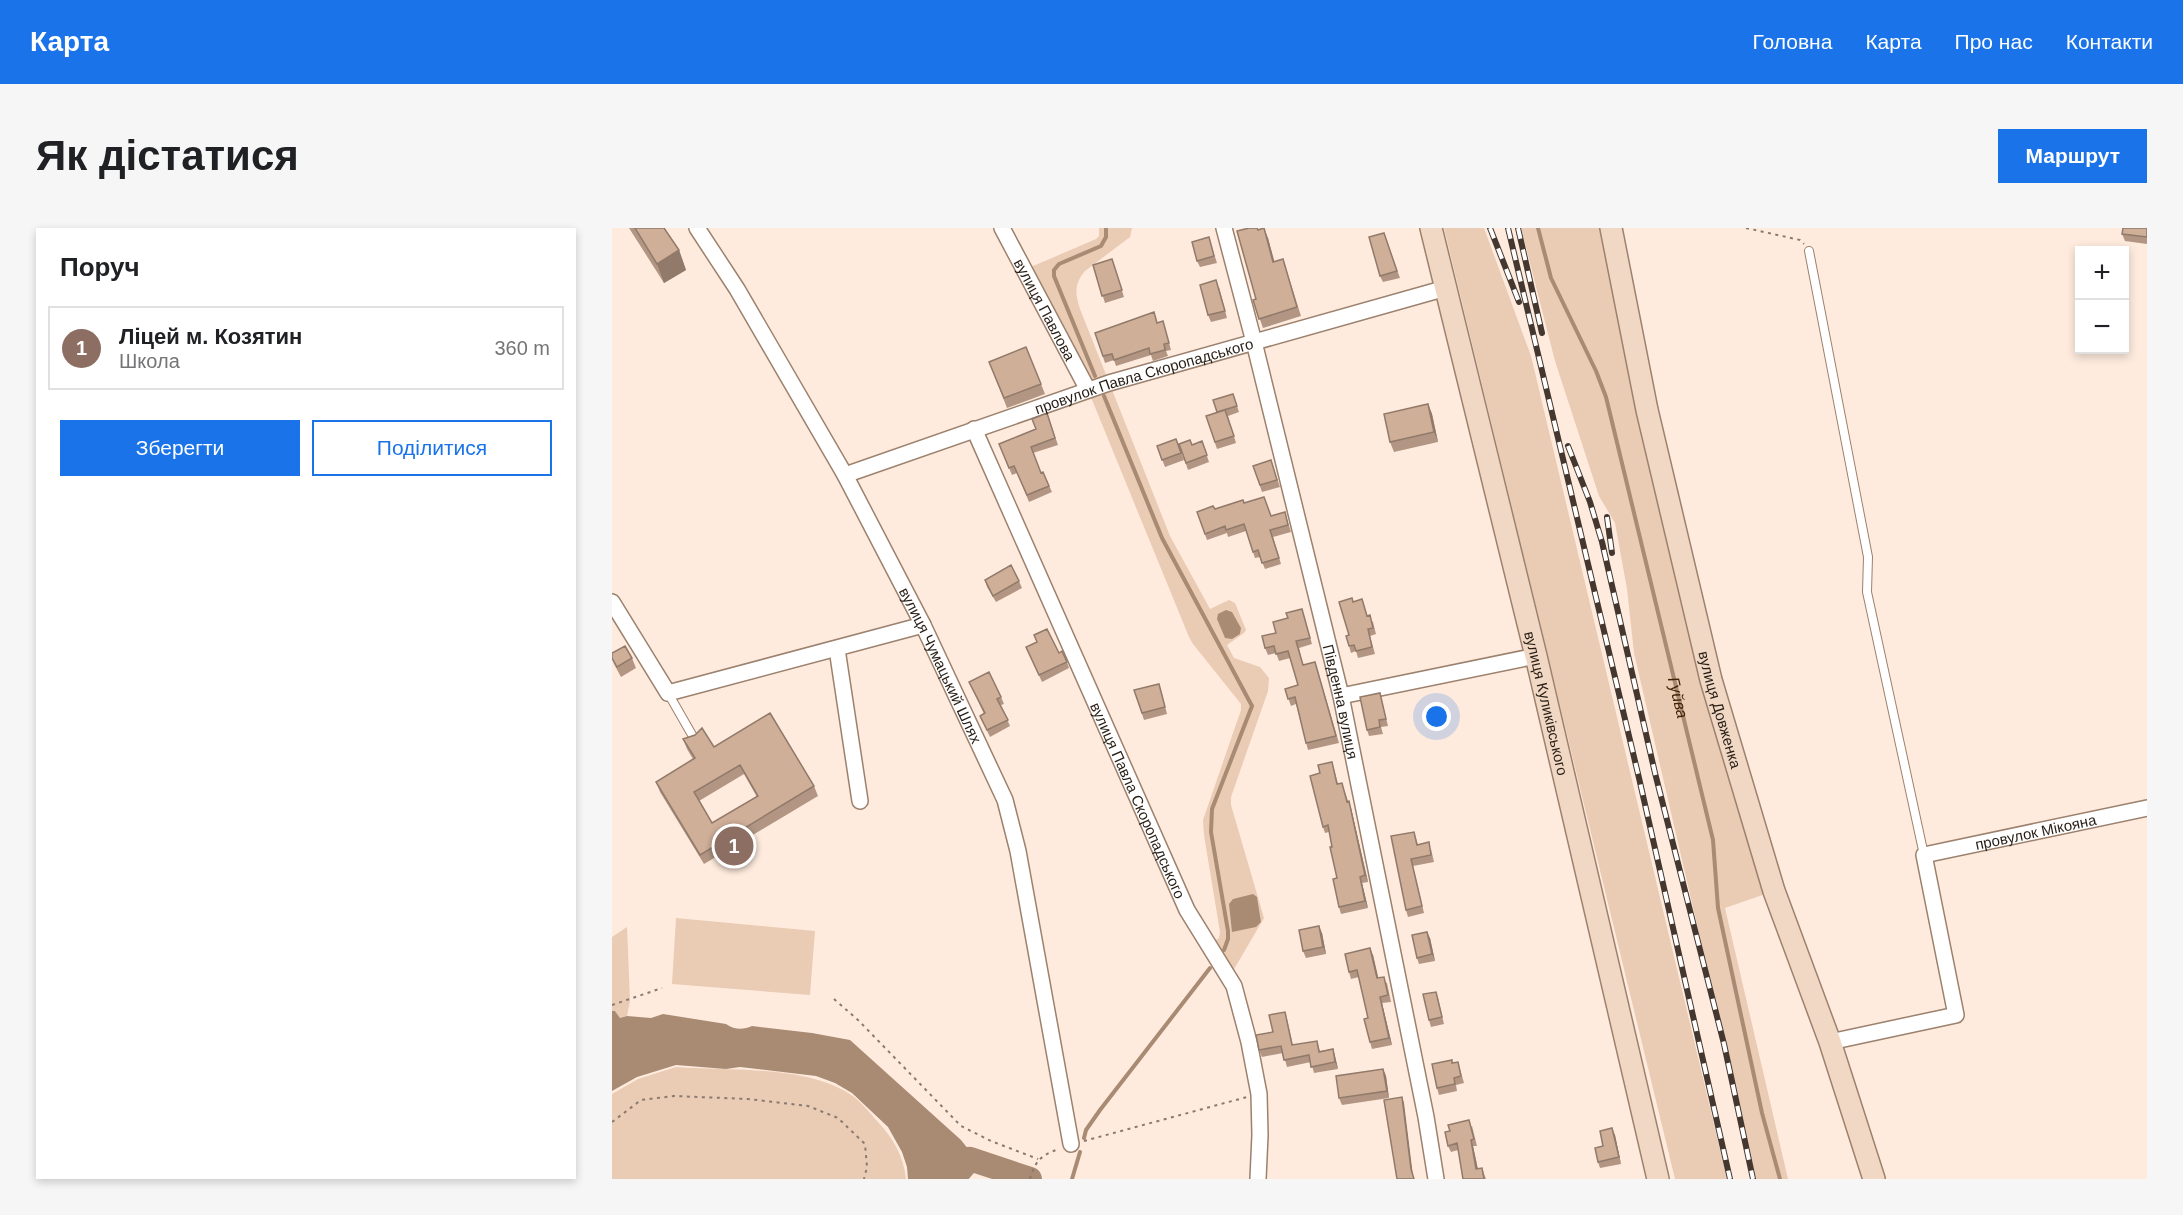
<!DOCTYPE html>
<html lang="uk">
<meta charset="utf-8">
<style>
body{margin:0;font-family:Helvetica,sans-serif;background:#f6f6f6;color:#202124}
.controls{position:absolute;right:18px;top:18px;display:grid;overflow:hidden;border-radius:0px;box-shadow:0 3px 9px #0003}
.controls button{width:54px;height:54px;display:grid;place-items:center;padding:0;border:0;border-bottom:2px solid #e0e0e0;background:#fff;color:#202124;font:30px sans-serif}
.you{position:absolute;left:825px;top:489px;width:21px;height:21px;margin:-15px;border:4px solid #fff;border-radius:50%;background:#1a73e8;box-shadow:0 0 0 9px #1a73e833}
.badge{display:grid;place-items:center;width:39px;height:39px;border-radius:50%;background:#1a73e8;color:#fff;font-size:20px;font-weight:700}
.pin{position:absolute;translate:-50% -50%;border:3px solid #fff;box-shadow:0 2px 6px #0006}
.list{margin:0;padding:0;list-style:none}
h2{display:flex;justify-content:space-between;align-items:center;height:78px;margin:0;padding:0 24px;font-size:26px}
h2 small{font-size:20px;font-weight:400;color:#757577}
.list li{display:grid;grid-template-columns:39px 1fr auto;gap:18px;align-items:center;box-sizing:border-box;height:84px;margin:0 12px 12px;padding:0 12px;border:2px solid #e0e0e0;border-radius:0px}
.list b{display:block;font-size:22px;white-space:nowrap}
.list p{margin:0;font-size:20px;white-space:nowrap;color:#757577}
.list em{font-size:20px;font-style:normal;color:#757577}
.actions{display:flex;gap:12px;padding:18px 24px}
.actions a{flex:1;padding:14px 0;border:2px solid #1a73e8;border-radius:0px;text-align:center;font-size:21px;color:#1a73e8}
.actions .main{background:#1a73e8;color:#fff}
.map{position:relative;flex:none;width:1535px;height:951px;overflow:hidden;border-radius:0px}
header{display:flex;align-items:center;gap:36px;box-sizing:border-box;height:84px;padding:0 30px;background:#1a73e8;color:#fff}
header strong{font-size:28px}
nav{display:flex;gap:33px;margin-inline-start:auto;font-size:21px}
.intro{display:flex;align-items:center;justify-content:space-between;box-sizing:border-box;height:144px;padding:0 36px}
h1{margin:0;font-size:42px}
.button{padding:15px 27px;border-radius:0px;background:#1a73e8;color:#fff;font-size:21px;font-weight:700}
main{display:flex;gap:36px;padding:0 36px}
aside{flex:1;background:#fff;border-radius:0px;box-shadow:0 3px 9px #0003}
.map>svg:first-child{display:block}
.green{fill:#eacbb4}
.water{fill:#a98b74}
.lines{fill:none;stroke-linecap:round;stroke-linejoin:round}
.stream{stroke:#a98b74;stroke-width:4}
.river{stroke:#a98b74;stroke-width:24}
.lane-casing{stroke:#9c816d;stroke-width:10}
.street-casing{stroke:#9c816d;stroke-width:18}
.secondary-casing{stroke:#9c816d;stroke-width:24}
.path{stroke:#897a70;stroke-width:2;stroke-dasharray:3 4.5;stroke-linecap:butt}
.lane{stroke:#fff;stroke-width:8}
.street{stroke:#fff;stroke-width:15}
.secondary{stroke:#f1d8c4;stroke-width:21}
.rail-casing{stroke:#43372f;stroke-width:6}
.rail{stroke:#fff;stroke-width:4;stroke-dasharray:11;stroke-linecap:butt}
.wall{fill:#b29683;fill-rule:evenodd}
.shaded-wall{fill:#917a6a}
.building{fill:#cfaf98;stroke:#917a6a;stroke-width:1.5;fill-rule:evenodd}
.labels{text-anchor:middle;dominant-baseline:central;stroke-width:6;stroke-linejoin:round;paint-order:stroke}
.street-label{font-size:15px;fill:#271d15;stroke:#fff}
.water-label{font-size:16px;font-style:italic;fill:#432306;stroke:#fff}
</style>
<header>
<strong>Карта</strong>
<nav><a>Головна</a><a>Карта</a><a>Про нас</a><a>Контакти</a></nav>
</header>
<div class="intro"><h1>Як дістатися</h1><a class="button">Маршрут</a></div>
<main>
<aside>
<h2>Поруч<small></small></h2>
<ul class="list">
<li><span class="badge" style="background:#8d6e63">1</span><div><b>Ліцей м. Козятин</b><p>Школа</p></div><em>360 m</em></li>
</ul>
<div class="actions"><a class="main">Зберегти</a><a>Поділитися</a></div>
</aside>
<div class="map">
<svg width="1535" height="951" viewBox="0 0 1535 951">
<rect width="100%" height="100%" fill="#feebde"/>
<path class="green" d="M487 0H520L518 9 473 43C462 56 463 66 468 81L558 308 598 381 617 372 623 375 634 402 632 405 615 417 622 430 648 439 657 450 656 463 619 569V577L652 690 618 748 596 717 607 710 608 704 592 607 591 592 629 482V476L581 416 577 409 476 162 412 42 484 11 487 8Z
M832 0H872L919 128 1115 951H1063Z
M909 0H999L1162 663 1113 680 1176 951H1144L1022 425 1015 361 1003 295 987 268 943 133Z
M64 690 203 703 198 767 60 756Z
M15 699 18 773 15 788 8 790 3 783H0V709Z
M64 839C116 843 191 837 236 865 248 872 257 884 266 894 281 910 292 929 294 951H0V866L26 851Z"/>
<path class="water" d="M614 382 620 384 629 400 628 406 620 411 613 410 605 391 606 386Z
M641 666 645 669 649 694 644 699 620 704 617 676 621 671Z
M0 783H3L8 790 15 788 39 790 51 786 114 796C123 802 131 802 140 798L200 805 238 812 349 912 357 922 356 951H296L295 939 290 924 276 899 240 865 223 855 204 848 128 839 114 841 64 837 25 849 0 863Z"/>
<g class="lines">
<g class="stream">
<path id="s1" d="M926 0 939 50 984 143 994 169 1101 612 1106 680 1150 885 1168 951"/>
<path d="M483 148 442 48V42L447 36 489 18 494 9V0"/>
<path d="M492 168 550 310 640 478 600 581 599 604 616 703V711L612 722"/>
<path d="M472 910 474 902 488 882 598 740"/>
<path d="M460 951 468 924"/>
</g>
<path class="river" d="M341 951 358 931 418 951"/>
<g class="lane-casing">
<path id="lane" d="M1197 23 1256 329 1255 364 1312 627
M56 465 83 512"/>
</g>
<g class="street-casing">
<g id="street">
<path id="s2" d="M85 0 125 61 233 247 311 397 393 572 406 623 459 916"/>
<path id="s3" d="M390 0 476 162"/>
<path id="s4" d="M612 0 642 114 729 468 814 889 824 951"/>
<path id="s5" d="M362 201 575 682 622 758 637 814 647 866 648 907 646 951"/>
<path id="s6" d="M233 247 497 155 834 60"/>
<path d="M0 374 56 465 311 397"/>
<path d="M225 421 248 573"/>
<path d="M729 468 924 428"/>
<path id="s7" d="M1218 814 1344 787 1312 627 1535 580"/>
</g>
</g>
<g class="secondary-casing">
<g id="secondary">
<path id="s8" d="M819 0 924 428 1046 951"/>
<path id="s9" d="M999 0 1035 182 1099 452 1162 663 1218 814 1262 951"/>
</g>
</g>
<path class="path" d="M1134 0 1188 12 1192 16
M222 771 246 792 349 898 379 913 426 931
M0 777 50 760
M0 894 29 872 62 868 136 871 196 878 226 890 253 916 255 939 252 951
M472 913 635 869
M418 951C423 933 429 927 447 921"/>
<use href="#lane" class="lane"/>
<use href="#street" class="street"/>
<use href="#secondary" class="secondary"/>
<g class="rail-casing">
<path id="rail" d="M878 0 907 74
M896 0 1027 550 1118 951
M906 0 930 105
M956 218 978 274 990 314 1043 545 1112 816 1141 951
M995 289 1000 325"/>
</g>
<use href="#rail" class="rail"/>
</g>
<path class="wall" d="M17 0H52L67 22 74 42 52 55Z
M1535 0V16L1513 13 1510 6Z
M646 2 656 10 662 34 671 31 689 88 651 100 641 72 644 71Z
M772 5 788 50 771 54 768 48Z
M599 16 605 35 588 39 585 33Z
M500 31 512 69 493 75 481 37Z
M607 59 615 90 599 94 596 87Z
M546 94 553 100 559 122 554 123 556 128 541 133 539 127 504 138 502 132 493 135 483 105Z
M377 134 429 156 433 166 395 180Z
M621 166 627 184 616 188 624 215 605 221 594 188 605 184Z
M816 176 820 186 826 214 782 224 778 214Z
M435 185 446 217 421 225 429 245 431 244 440 264 417 274 405 245 400 247 387 216 424 201Z
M564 211 572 232 553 239 545 218Z
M590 213 597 234 576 242 567 216 580 217Z
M659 232 668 259 650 264 641 238Z
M632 275 659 288 673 284 679 304 661 309 669 336 653 341 648 329 643 330 634 303 616 309 615 305 595 312 585 284Z
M373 352 407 353 410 360 384 374 375 359Z
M741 374 752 378 755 388 761 394 764 406 758 408 763 426 746 430 744 423 739 425 737 418V407Z
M690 381 700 416 687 420 691 437 705 440 727 515 696 522 684 476 679 478 673 461 686 457 678 430 667 433 664 425 656 427 653 420 676 390Z
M422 407 447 425 455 434 457 440 430 454 414 419 425 414Z
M0 425 20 430 24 440 9 449 2 436 0 431Z
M357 454 389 469 392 476 389 477 398 498 378 509 368 488 372 486Z
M522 462H549L555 486 532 492Z
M768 465 776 498 769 499 771 506 757 508 755 502Z
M71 511 102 519 202 558 206 568 92 636 48 564 44 554 81 531 75 521ZM132 546 145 569 100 595 87 573Z
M722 541 726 556 730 555 736 573H737L739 580 756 654 750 655 756 680 729 686 727 679 725 650 720 619 717 604 713 605 711 599 708 545Z
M802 604 806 617 819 621 822 634 801 638 812 685 796 689 794 682Z
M710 705 714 726 694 730 691 723Z
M818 710 823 733 807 736 805 730Z
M761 727 766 750 775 755 779 774 770 775 780 817 760 821 758 814 756 790 747 749 739 751 737 744Z
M824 764 826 770 832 796 819 799 817 792Z
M675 791 681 817 705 813 708 823 721 821 723 828 726 841 702 845 699 834 675 839 671 825 650 829 647 822 661 804Z
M840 832 841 835 846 834 852 855 844 857 845 863 827 867 825 860Z
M771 841 774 848 777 870 730 877 727 870Z
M860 898 865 918H861L866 941 870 940 874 951H851L846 922 839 924 836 918Z
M1003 907 1009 936 988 940 986 934 991 918Z"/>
<path class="shaded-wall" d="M652 0 656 10 665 43 661 34Z
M67 22 74 42 52 55 45 36Z
M816 176 820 186 826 214 822 204Z
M737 573 739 580 756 654 753 647Z
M748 649 750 655 756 680 753 673Z
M707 698 710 705 714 726 711 719Z
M815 704 818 710 823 733 820 726Z
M758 720 761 727 768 757 765 750Z
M768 769 770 775 780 817 777 810Z
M721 821 723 828 726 841 723 834Z
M771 841 774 848 777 870 775 863Z
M790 869 792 875 801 948 799 941Z
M1000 900 1003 907 1009 936 1007 929Z
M859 912 861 918 867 947 864 941Z"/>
<path class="building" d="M23 0H52L67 22 45 36Z
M637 0H645L646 2 652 0 661 34 671 31 685 79 647 91 641 72 644 71 625 3Z
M1511 0H1535V9L1510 6Z
M772 5 785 43 768 48 757 9Z
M597 9 602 28 585 33 580 14Z
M500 31 510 62 490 68 481 37Z
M604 52 613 83 596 87 588 57Z
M542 84 545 95 551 93 557 115 552 116 553 122 538 126 537 120 502 132 500 126 491 128 483 105Z
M414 119 429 156 392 170 377 134Z
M621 166 625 178 605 184 601 172Z
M816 176 822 204 778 214 772 186Z
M613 182 622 208 603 214 594 188Z
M435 185 443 210 419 219 429 245 431 244 437 258 415 267 402 238 397 240 387 216 424 201 420 191Z
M564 211 569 225 550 232 545 218Z
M578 212 580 217 590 213 595 227 574 235 567 216Z
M659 232 665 252 648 257 641 238Z
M652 269 659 288 673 284 676 297 658 302 667 330 650 335 646 322 641 324 632 296 614 302 613 298 593 306 585 284 601 278 603 281 631 272 632 275Z
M399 337 407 353 381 368 373 352Z
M740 370 741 374 750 371 755 388 758 387 761 400 756 401 760 419 744 423 742 417 737 418 734 408 737 407 727 374Z
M690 381 698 410 684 413 691 437 703 434 724 508 694 515 683 469 676 471 673 461 686 457 676 423 664 426 662 418 653 420 650 408 664 405 661 394 676 390 674 385Z
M435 401 447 425 450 423 455 434 427 447 414 419 425 414 422 407Z
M13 418 20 430 5 439 0 430V425Z
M377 444 389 469 385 471 396 492 375 502 368 488 373 485 357 454Z
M547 456 553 479 530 485 522 462Z
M768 465 774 491 767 492 768 499 755 502 748 469Z
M158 485 202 558 88 627 44 554 83 530 71 511 83 507 90 500 102 519ZM128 537 146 568 100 595 82 564Z
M720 534 725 556 730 555 735 574 737 573 753 647 748 649 753 673 727 679 721 651 725 650 718 619H720L716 597 711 599 698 548 708 545 706 537Z
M802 604 805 617 817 614 819 627 799 631 810 678 794 682 779 608Z
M707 698 711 719 691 723 687 702Z
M815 704 820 726 805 730 800 707Z
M758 720 765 750 772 749 776 767 768 769 777 810 758 814 752 791 756 790 745 742 737 744 733 726Z
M824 764 830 789 817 792 811 766Z
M673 784 680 817 705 813 707 824 721 821 723 834 699 839 697 827 672 832 669 818 647 822 644 807 661 804 657 787Z
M840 832V835L846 834 849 848 842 850 843 856 825 860 820 836Z
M771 841 775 863 727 870 724 848Z
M790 869 799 941 802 951H785L772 872Z
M857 892 862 911 859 912 864 941 870 940 872 951H851L845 915 836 918 833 904 838 903 836 897Z
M1000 900 1007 929 986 934 983 920 991 918 988 903Z"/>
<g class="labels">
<g class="street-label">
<text stroke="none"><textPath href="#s3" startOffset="92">вулиця Павлова</textPath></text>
<text stroke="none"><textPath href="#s6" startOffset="315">провулок Павла Скоропадського</textPath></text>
<text stroke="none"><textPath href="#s2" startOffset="501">вулиця Чумацький Шлях</textPath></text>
<text stroke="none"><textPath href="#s4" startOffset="488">Південна вулиця</textPath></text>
<text stroke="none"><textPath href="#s8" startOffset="489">вулиця Куликівського</textPath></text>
<text stroke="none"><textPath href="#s9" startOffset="494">вулиця Довженка</textPath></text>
<text stroke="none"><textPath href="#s5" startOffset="406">вулиця Павла Скоропадського</textPath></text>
<text stroke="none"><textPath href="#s7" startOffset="406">провулок Мікояна</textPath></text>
</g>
<g class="water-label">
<text stroke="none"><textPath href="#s1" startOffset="492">Гуйва</textPath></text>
</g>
</g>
</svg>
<div class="controls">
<button>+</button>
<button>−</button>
</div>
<div class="you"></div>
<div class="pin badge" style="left:122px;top:618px;background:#8d6e63">1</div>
</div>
</main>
